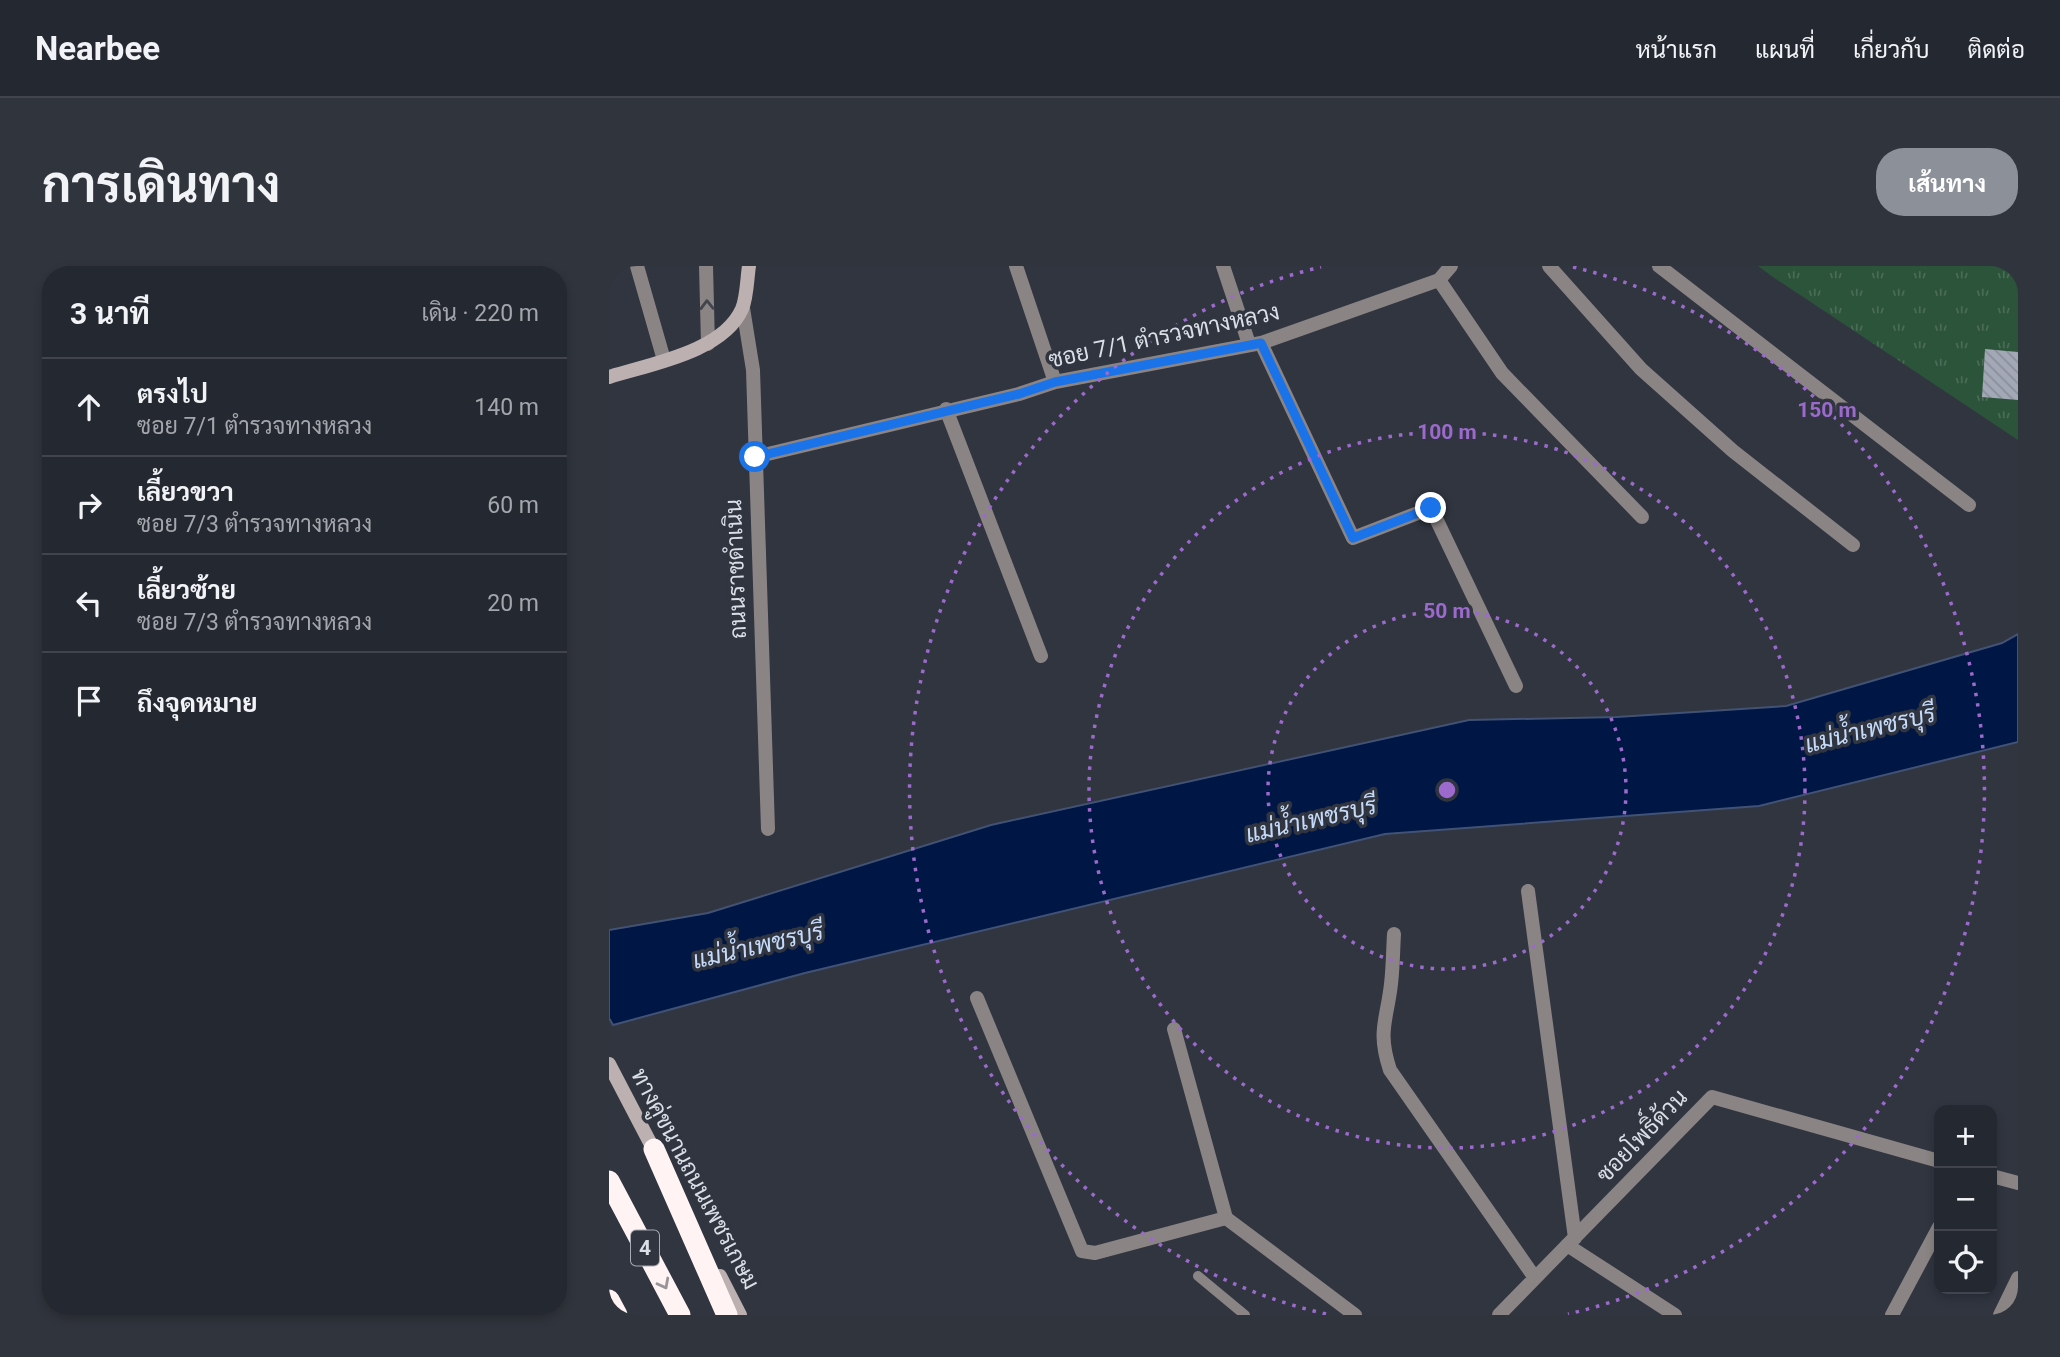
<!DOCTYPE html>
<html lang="th">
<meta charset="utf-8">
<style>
body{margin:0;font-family:Roboto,Sarabun,sans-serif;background:#30343c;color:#f1f3f6}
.controls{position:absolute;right:21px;bottom:21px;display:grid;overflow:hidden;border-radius:14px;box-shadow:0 4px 10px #0003}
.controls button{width:63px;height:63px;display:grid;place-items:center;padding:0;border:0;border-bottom:2px solid #41444c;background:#242830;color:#f1f3f6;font:35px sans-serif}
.stop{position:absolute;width:21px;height:21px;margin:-16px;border:5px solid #1a73e8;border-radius:50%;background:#fff}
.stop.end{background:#1a73e8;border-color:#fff;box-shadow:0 2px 7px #0008}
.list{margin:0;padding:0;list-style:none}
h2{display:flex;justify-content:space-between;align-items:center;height:91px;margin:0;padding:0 28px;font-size:30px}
h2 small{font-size:23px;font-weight:400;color:#a3a6ab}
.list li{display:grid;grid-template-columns:46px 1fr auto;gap:21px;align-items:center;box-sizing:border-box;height:98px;padding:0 28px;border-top:2px solid #41444c}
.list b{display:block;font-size:26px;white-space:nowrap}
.list p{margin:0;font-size:23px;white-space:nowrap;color:#a3a6ab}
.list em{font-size:23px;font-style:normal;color:#a3a6ab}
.icon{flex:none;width:38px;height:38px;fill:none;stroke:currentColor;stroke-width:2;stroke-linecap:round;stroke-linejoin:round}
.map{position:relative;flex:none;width:1409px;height:1049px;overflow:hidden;border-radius:28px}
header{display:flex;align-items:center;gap:42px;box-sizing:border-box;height:98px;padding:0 35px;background:#242830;border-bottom:2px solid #41444c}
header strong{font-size:33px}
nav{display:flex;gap:38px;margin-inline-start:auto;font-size:24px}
.intro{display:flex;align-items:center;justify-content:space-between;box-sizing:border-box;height:168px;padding:0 42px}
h1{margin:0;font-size:49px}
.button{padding:18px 32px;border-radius:28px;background:#8c9099;color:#fff;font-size:24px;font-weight:700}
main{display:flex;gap:42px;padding:0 42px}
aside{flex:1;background:#242830;border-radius:28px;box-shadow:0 4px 10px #0003}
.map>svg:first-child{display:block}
.grass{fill:url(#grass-tufts)}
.water{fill:#001644;stroke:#415274;stroke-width:2}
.building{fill:url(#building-back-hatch)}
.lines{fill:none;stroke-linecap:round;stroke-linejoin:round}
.lane{stroke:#8b8484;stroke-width:10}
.street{stroke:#8b8484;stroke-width:14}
.secondary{stroke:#bcb0b1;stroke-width:14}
.highway{stroke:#fff3f4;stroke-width:21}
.oneway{stroke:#42454e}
.oneway2{stroke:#98949a}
.route{stroke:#1a73e8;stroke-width:9}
.ring{fill:none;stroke:#9c6acc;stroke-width:3.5;stroke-dasharray:3.5 7}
.labels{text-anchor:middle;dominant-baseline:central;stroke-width:7;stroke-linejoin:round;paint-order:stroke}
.shield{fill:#303540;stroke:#a7abb4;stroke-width:2}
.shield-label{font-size:21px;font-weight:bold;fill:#dadee5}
.street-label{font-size:23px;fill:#dadee5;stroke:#303540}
.water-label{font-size:24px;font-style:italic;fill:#c5daf9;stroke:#303540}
.centre{fill:#9c6acc;stroke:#303540;stroke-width:3.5}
.ring-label{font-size:21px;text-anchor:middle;font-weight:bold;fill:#9c6acc;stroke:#303540;stroke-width:7;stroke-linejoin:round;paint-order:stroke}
</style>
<header>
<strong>Nearbee</strong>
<nav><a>หน้าแรก</a><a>แผนที่</a><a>เกี่ยวกับ</a><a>ติดต่อ</a></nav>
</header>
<div class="intro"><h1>การเดินทาง</h1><a class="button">เส้นทาง</a></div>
<main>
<aside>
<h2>3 นาที<small>เดิน · 220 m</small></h2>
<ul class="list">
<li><svg class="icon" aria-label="ahead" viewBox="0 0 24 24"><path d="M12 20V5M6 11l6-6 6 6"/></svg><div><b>ตรงไป</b><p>ซอย 7/1 ตำรวจทางหลวง</p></div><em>140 m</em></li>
<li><svg class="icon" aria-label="right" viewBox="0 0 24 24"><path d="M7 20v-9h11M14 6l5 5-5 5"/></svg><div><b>เลี้ยวขวา</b><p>ซอย 7/3 ตำรวจทางหลวง</p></div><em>60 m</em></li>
<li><svg class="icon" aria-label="left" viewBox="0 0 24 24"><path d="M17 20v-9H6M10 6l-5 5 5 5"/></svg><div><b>เลี้ยวซ้าย</b><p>ซอย 7/3 ตำรวจทางหลวง</p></div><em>20 m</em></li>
<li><svg class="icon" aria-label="arrive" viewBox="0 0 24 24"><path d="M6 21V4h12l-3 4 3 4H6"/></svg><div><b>ถึงจุดหมาย</b></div></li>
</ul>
</aside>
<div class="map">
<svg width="1409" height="1049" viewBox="0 0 1409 1049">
<defs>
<pattern id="grass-tufts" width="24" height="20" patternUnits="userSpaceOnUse" patternTransform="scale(1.75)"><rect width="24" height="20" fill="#2b543a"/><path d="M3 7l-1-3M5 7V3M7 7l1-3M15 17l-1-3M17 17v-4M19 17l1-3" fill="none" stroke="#496c56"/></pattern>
<pattern id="building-back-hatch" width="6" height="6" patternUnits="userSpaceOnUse" patternTransform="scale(1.75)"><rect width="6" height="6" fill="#a2a8b6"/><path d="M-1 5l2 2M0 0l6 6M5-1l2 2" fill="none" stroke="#8a8f9a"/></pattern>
</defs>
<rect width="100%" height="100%" fill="#303540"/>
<path class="grass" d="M1149 0H1409V174L1164 11Z"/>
<path class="water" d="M1409 368V476L1150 540 776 568 196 707 4 759 0 752V664L99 647 382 559 860 454 1008 451 1177 440 1393 377Z"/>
<path class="building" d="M1376 83 1409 86V134L1373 131Z"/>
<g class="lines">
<path class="lane" d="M589 1010 636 1049"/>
<path class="street" d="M28 0 55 94
M97 0 99 78
M407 0 446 116
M614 0 640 78
M940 0 1032 103 1124 185 1244 279
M1050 0 1360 239
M830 14 893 107 1033 251
M134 42 144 104 159 563
M652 77 744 272 822 242 907 420
M337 143 432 390
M146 191 410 128 446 116 652 77 830 14 842 0
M919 625 966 972
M785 668C784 685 784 701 782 718 778 754 768 765 781 804L926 1012
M368 732 473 985 486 987 617 952
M565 763 617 952 746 1049
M1383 910 1409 917
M958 979 1066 1049
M890 1049 1103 831 1330 895
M1283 1049 1330 961
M1391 1049 1409 1012"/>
<path class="secondary" d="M0 111C41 98 114 86 133 43 138 31 138 13 140 0
M0 798 48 890
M111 1010 131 1049"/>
<path class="highway" d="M45 883 118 1049
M0 915 71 1049
M0 1034 8 1049"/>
</g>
<defs><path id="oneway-chevron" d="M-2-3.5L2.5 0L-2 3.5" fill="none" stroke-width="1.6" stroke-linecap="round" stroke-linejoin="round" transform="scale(1.75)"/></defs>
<use class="oneway" href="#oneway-chevron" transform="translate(98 39) rotate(-91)"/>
<use class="oneway2" href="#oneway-chevron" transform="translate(55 1018) rotate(62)"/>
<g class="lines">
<path class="route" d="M146 191 410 128 446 116 652 77 744 272 822 242"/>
</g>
<g class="ring">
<circle cx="838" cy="524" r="179"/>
<circle cx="838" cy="524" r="358"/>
<path d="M717 1048A538 538 0 0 1 712 1M964 1A538 538 0 0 1 959 1048"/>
</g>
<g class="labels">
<rect class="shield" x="22" y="964.5" width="28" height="35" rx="5"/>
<g class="shield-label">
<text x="36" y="982">4</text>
</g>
<g class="street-label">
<text transform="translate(555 70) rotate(-12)">ซอย 7/1 ตำรวจทางหลวง</text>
<text transform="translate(127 303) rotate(-92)">ถนนราชดำเนิน</text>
<text transform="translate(1033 870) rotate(-46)">ซอยโพธิ์ด้วน</text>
<text transform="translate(86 913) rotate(62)">ทางคู่ขนานถนนเพชรเกษม</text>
</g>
<g class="water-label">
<text transform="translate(1261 463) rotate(-14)">แม่น้ำเพชรบุรี</text>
<text transform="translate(702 554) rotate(-13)">แม่น้ำเพชรบุรี</text>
<text transform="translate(149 680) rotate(-13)">แม่น้ำเพชรบุรี</text>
</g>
</g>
<circle cx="838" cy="524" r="10" class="centre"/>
<g class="ring-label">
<text x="1218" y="151">150 m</text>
<text x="838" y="173">100 m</text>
<text x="838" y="352">50 m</text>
</g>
</svg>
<div class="controls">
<button>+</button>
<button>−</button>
<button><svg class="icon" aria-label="locate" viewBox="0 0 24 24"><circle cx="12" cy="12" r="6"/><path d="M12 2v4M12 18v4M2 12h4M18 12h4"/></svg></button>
</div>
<div class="stop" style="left:146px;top:191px"></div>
<div class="stop end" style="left:822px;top:242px"></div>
</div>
</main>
